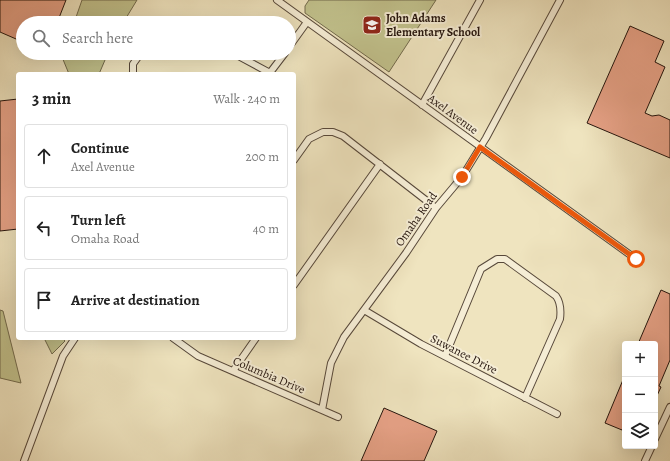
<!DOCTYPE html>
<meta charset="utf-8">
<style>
body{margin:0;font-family:Alegreya,serif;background:#f6f6f6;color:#222}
.controls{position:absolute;right:12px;bottom:12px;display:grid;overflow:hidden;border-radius:4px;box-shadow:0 4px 16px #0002}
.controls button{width:36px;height:36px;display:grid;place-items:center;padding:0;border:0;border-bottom:1px solid #e0e0e0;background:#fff;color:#222;font:20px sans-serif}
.stop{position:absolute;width:12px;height:12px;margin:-9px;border:3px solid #ea580c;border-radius:50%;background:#fff}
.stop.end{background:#ea580c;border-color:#fff;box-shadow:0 1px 4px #0008}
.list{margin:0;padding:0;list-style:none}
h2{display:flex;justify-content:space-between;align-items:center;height:52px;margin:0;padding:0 16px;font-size:17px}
h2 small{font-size:13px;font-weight:400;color:#767676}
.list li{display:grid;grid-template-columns:26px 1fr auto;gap:12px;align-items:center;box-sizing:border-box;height:64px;margin:0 8px 8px;padding:0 8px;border:1px solid #e0e0e0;border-radius:4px}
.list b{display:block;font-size:15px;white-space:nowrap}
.list p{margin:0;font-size:13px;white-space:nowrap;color:#767676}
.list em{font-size:13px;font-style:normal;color:#767676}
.icon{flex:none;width:22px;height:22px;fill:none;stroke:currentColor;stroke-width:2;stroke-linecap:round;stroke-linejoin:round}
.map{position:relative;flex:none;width:670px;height:461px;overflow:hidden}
.search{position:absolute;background:#fff;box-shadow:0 4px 16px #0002;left:16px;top:16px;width:280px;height:44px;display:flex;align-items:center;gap:10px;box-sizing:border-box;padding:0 14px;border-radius:22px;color:#767676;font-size:15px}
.panel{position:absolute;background:#fff;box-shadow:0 4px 16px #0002;left:16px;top:72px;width:280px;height:268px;border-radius:4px}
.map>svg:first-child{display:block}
.green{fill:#c1c18c;stroke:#726a4c}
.building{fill:#e7a287;stroke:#24140d}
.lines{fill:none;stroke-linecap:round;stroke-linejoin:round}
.street-casing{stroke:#57483a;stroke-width:8}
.street{stroke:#f5edd5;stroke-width:6}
.route{stroke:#ea580c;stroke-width:5}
.labels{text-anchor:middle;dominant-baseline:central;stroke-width:4;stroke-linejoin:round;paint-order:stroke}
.poi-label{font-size:12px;font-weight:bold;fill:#24140d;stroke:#f5edd5;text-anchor:start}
.street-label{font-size:12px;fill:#24140d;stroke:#f5edd5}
</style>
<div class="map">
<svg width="670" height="461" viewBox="0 0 670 461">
<rect width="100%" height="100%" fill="#efe4bf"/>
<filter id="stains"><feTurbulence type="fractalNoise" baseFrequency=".005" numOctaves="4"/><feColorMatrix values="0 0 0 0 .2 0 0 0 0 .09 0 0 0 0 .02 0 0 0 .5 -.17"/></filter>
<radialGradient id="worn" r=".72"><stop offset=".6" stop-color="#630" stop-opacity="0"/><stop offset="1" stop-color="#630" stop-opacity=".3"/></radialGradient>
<path class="green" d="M82 0H137L123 23H74Z
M309 0H436L389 72 305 13V6Z
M63 53H108L99 74H69L62 57Z
M0 310 3 311 21 383 0 378Z
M44 338H62L65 341 52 354Z"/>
<path class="building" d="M0 0H66L57 23H23V42L0 32Z
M630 26 664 41 655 62 665 67 645 113 652 116 659 115 670 120V158L587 123Z
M18 99V229L0 231V101Z
M661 290 670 294V360L659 386 661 387 655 400V344H638Z
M625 375V422L622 430 605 423Z
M384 408 437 431 424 461H361Z"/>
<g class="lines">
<g class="street-casing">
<path id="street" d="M277 0 636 259
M289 47 307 22
M233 53 270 73
M133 74V64L141 53
M269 74 285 53
M422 105 480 0
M294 160 309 139 323 132H333L343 136 436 208
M294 285 380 164
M364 310 421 344 557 414
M173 338 198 356 338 417
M445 356 481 269 497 259H505L556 296C561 303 561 311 560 319L525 398
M233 371 256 338
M322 410 331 363 344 337 406 253 436 208 462 177 486 138 560 0
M655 439 670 407
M24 461 63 356 75 338
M645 461 652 446"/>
</g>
<use href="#street" class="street"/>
</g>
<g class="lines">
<path class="route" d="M462 177 480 147 636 259"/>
</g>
<defs>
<g id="school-square" transform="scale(1)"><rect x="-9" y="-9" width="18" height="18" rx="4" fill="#8f2418" stroke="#f5edd5"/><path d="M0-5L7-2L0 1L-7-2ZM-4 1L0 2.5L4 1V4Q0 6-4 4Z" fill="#fff"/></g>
</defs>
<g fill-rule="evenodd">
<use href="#school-square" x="372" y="25"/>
</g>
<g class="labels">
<g class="poi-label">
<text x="386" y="18">John Adams<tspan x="386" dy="14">Elementary School</tspan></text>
</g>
<g class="street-label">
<text transform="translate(453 114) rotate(36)">Axel Avenue</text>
<text transform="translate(416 219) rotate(-55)">Omaha Road</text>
<text transform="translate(464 354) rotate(27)">Suwanee Drive</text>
<text transform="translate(269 375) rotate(23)">Columbia Drive</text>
</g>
</g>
<rect width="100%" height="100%" filter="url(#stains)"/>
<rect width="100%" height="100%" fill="url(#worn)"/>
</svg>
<div class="controls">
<button>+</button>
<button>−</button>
<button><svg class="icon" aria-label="layers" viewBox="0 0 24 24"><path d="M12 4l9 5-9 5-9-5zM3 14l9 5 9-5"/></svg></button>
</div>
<div class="stop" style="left:636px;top:259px"></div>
<div class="stop end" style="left:462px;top:177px"></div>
<div class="search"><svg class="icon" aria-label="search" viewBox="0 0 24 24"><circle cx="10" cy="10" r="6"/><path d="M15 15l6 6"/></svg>Search here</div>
<section class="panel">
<h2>3 min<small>Walk · 240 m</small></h2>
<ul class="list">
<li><svg class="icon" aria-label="ahead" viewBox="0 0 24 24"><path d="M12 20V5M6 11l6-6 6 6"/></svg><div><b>Continue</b><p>Axel Avenue</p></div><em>200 m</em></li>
<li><svg class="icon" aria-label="left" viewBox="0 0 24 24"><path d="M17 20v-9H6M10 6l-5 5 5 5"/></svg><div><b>Turn left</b><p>Omaha Road</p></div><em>40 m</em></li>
<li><svg class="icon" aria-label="arrive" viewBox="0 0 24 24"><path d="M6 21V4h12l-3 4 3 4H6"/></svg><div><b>Arrive at destination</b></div></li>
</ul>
</section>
</div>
